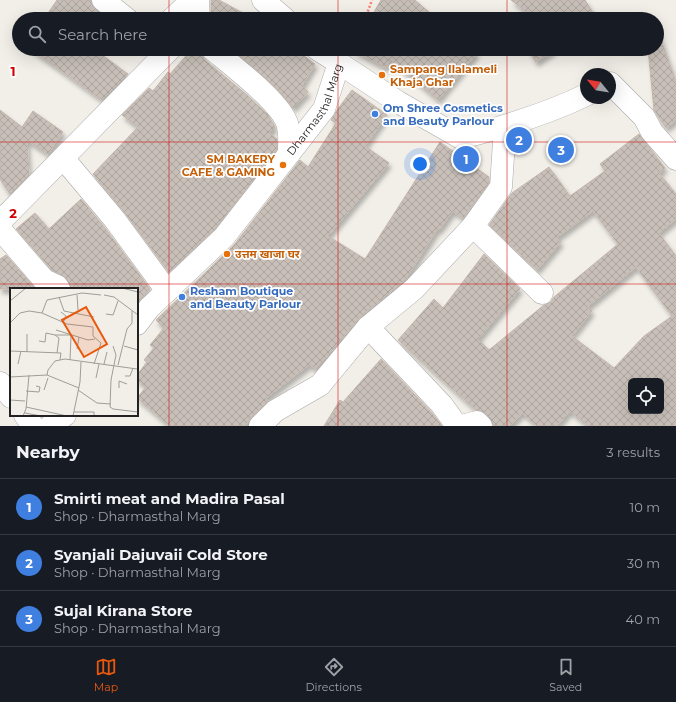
<!DOCTYPE html>
<meta charset="utf-8">
<style>
body{margin:0;font-family:Montserrat,"Noto Sans Devanagari",sans-serif;background:#20242c;color:#f1f3f6}
.controls{position:absolute;right:12px;bottom:12px;display:grid;overflow:hidden;border-radius:6px;box-shadow:0 4px 16px #0002}
.controls button{width:36px;height:36px;display:grid;place-items:center;padding:0;border:0;border-bottom:1px solid #363941;background:#171b24;color:#f1f3f6;font:20px sans-serif}
.compass{position:absolute;left:580px;top:68px;width:36px;height:36px;border-radius:50%;background:#171b24;box-shadow:0 4px 16px #0002;rotate:300deg}
.you{position:absolute;left:420px;top:164px;width:14px;height:14px;margin:-10px;border:3px solid #fff;border-radius:50%;background:#1a73e8;box-shadow:0 0 0 6px #1a73e833}
.badge{display:grid;place-items:center;width:26px;height:26px;border-radius:50%;background:#ea580c;color:#fff;font-size:13px;font-weight:700}
.pin{position:absolute;translate:-50% -50%;border:2px solid #fff;box-shadow:0 1px 4px #0006}
.list{margin:0;padding:0;list-style:none}
h2{display:flex;justify-content:space-between;align-items:center;height:52px;margin:0;padding:0 16px;font-size:17px}
h2 small{font-size:13px;font-weight:400;color:#9ea1a6}
.list li{display:grid;grid-template-columns:26px 1fr auto;gap:12px;align-items:center;box-sizing:border-box;height:56px;padding:0 16px;border-top:1px solid #363941}
.list b{display:block;font-size:15px;white-space:nowrap}
.list p{margin:0;font-size:13px;white-space:nowrap;color:#9ea1a6}
.list em{font-size:13px;font-style:normal;color:#9ea1a6}
.icon{flex:none;width:22px;height:22px;fill:none;stroke:currentColor;stroke-width:2;stroke-linecap:round;stroke-linejoin:round}
.map{position:relative;flex:none;width:676px;height:426px;overflow:hidden}
.search{position:absolute;background:#171b24;box-shadow:0 4px 16px #0002;left:12px;right:12px;top:12px;height:44px;display:flex;align-items:center;gap:10px;box-sizing:border-box;padding:0 14px;border-radius:22px;color:#9ea1a6;font-size:15px}
.sheet{height:220px;background:#171b24}
nav{display:flex;justify-content:space-around;align-items:center;box-sizing:border-box;height:56px;border-top:1px solid #363941;background:#171b24;font-size:11px;color:#9ea1a6}
nav a{display:grid;justify-items:center;gap:2px}
nav .on{color:#ea580c}
.map>svg:first-child{display:block}
.building{fill:url(#building-cross-hatch);stroke:#c4b6ab;fill-rule:evenodd;filter:url(#shadow)}
.lines{fill:none;stroke-linecap:round;stroke-linejoin:round}
.street-casing{stroke:#a9a9a9;stroke-width:23}
.path{stroke:#fa8072;stroke-width:2.5;stroke-dasharray:2 2;stroke-linecap:butt}
.street{stroke:#fff;stroke-width:22}
.grid{fill:none;stroke:#d40000;stroke-width:1;stroke-opacity:0.55}
.food-dot{fill:#e8710a;stroke:#fff;stroke-width:1.5}
.shop-dot{fill:#3f7fe0;stroke:#fff;stroke-width:1.5}
.labels{text-anchor:middle;dominant-baseline:central;stroke-width:3.5;stroke-linejoin:round;paint-order:stroke}
.food-label{font-size:11px;font-weight:bold;fill:#c56008;stroke:#fff;text-anchor:start}
.shop-label{font-size:11px;font-weight:bold;fill:#366cbe;stroke:#fff;text-anchor:start}
.street-label{font-size:11px;fill:#222;stroke:#fff}
.inset-road{fill:none;stroke:#9f9d99;stroke-width:1}
.view{fill:#e8590c;fill-opacity:0.15;stroke:#e8590c;stroke-width:2}
.inset-edge{fill:none;stroke:#222;stroke-width:2}
.grid-label{font-size:13px;text-anchor:middle;font-weight:bold;fill:#d40000;stroke:#fff;stroke-width:3.5;stroke-linejoin:round;paint-order:stroke}
</style>
<div class="map">
<svg width="676" height="426" viewBox="0 0 676 426">
<defs>
<pattern id="building-cross-hatch" width="8" height="8" patternUnits="userSpaceOnUse"><rect width="8" height="8" fill="#c7bfb8"/><path d="M0 0l8 8M0 8l8-8" fill="none" stroke="#aba49e"/></pattern>
<filter id="shadow"><feDropShadow dx="2.5" dy="4.5" stdDeviation="2" flood-color="#0004"/></filter>
</defs>
<rect width="100%" height="100%" fill="#f2efe9"/>
<path class="building" d="M57 0H91L92 5 100 13 96 19H44Z
M211 0H219L254 19H211Z
M381 0H415L437 19H370Z
M511 0H585L597 19H535Z
M657 29 676 81V120L666 128 654 110 648 49H657Z
M31 49H94L128 74 102 100Z
M192 49H200L204 59 247 95 268 115 275 127 269 133 277 139V149L215 229 169 272 125 213 93 174 138 127 122 115 149 88 153 91 168 72 170 74Z
M232 49H295L315 64 302 86 308 92 293 108 276 88Z
M472 49 477 53 438 100 390 59 386 68 353 50Z
M528 49H556L536 62Z
M352 90 387 115 365 146 389 163 328 236 365 259 440 142 489 177V183L463 218 453 211 439 230 438 228 405 280 360 317 323 361 314 369 310 364 266 398 268 401 251 417 245 426H170L137 398 146 387 137 380V375L147 362 144 360 154 348 150 345 164 328 156 320 234 245 300 160 308 167 336 123 331 120 337 110Z
M0 110 22 127 33 111 63 132 48 154 27 140 29 175 10 194 0 179Z
M639 134 665 168 659 173 676 194V219L659 233 676 256V426H588L570 411 557 426H537L522 413 510 426H494L486 413 476 410 398 340 434 299 443 308 484 254 520 289 478 339 489 350 544 305 551 302 554 297 618 244 593 211 556 238 561 242 537 270 489 225 512 193 549 167 570 196 605 171 600 164ZM636 267 672 316 644 336 614 368 572 336 592 311 587 307ZM631 381H661V411H631Z
M81 199 105 228 150 289 139 301 137 299V289H71L67 279 52 270 16 229 35 213 49 229Z
M6 255 35 288 36 289H0V259Z
M381 359 432 413 442 426H324L340 400 343 402Z"/>
<g class="lines">
<g class="street-casing">
<g id="street">
<path d="M103 0 127 19"/>
<path d="M198 0 199 19"/>
<path d="M263 0 285 19"/>
<path d="M172 19 192 0"/>
<path d="M212 49C230 64 285 105 288 127 290 135 289 145 289 154"/>
<path d="M317 49 339 63"/>
<path d="M610 83 644 117 652 132 676 159"/>
<path d="M63 158 115 220 167 291"/>
<path d="M0 222 170 49"/>
<path d="M473 226 542 293"/>
<path d="M0 229 44 280 57 286 59 289"/>
<path id="s1" d="M137 324 149 308 224 237 324 109 339 63 398 102 461 138C504 127 547 114 586 95"/>
<path d="M368 327 442 405 457 426"/>
<path d="M0 383 11 397"/>
<path d="M25 415 33 426"/>
<path d="M50 426 65 415"/>
<path d="M260 426 275 411 320 385 368 327 414 289 473 226 501 187 505 126"/>
<path d="M462 426 477 422 481 426"/>
</g>
</g>
<path class="path" d="M365 19 372 0"/>
<use href="#street" class="street"/>
</g>
<path class="grid" d="M169 0V19M338 0V19M507 0V19M169 49V426M338 49V426M507 49V426M0 142H676M0 284H676"/>
<g class="food-dot">
<circle cx="382" cy="75" r="4"/>
<circle cx="283" cy="165" r="4"/>
<circle cx="227" cy="254" r="4"/>
</g>
<g class="shop-dot">
<circle cx="375" cy="114" r="4"/>
<circle cx="182" cy="297" r="4"/>
</g>
<g class="labels">
<g class="food-label">
<text x="390" y="69">Sampang Ilalameli<tspan x="390" dy="13">Khaja Ghar</tspan></text>
<text x="275" y="159" text-anchor="end">SM BAKERY<tspan x="275" dy="13">CAFE &amp; GAMING</tspan></text>
<text x="235" y="254">उत्तम खाजा घर</text>
</g>
<g class="shop-label">
<text x="383" y="108">Om Shree Cosmetics<tspan x="383" dy="13">and Beauty Parlour</tspan></text>
<text x="190" y="291">Resham Boutique<tspan x="190" dy="13">and Beauty Parlour</tspan></text>
</g>
<g class="street-label">
<text stroke="none"><textPath href="#s1" startOffset="281">Dharmasthal Marg</textPath></text>
</g>
</g>
<g transform="translate(10 288)">
<rect width="128" height="128" fill="#f2efe9"/>
<path class="inset-road" d="M112 0 128 4M67 7 68 22M94 7 104 9 128 27M49 9 54 23 84 29M0 13 16 0M51 24 56 28 53 35M32 25 37 12 72 5 91 7M96 26 103 27 108 13M0 35 10 25 19 23 32 25 57 36 83 39V48L91 55 84 76M46 42 78 52 85 51M45 47H61M29 53 35 54 36 45 45 47 49 50 47 65M103 58 106 67 101 92 100 119 103 121M114 58 128 62M67 61 69 49M0 63 51 65 50 72M17 64V46M60 72 61 48M8 76 11 63M94 76 97 64M108 77 117 41 122 35V23M37 87 38 82 45 73 55 71 127 81M37 87 69 100M115 88H120L123 80M0 89 37 87M86 90 89 76M109 100V93L117 96M34 102 38 90M68 102 87 115 101 116M16 103 29 104 30 99 26 98M0 112 15 113M16 119 57 128M103 121 128 124M64 124H84V128M15 125 31 128M13 128 16 121 19 87M63 128 70 94 71 74"/>
<path class="view" d="M76 19 97 56 74 69 52 32Z"/>
<rect width="128" height="128" class="inset-edge"/>
</g>
<g class="grid-label">
<text x="13" y="76">1</text>
<text x="13" y="218">2</text>
</g>
</svg>
<div class="controls">
<button><svg class="icon" aria-label="locate" viewBox="0 0 24 24"><circle cx="12" cy="12" r="6"/><path d="M12 2v4M12 18v4M2 12h4M18 12h4"/></svg></button>
</div>
<svg class="compass" viewBox="-18 -18 36 36"><path d="M0-13l5 13h-10z" fill="#e53935"/><path d="M0 13l5-13h-10z" fill="#9ea1a6"/></svg>
<div class="you"></div>
<div class="pin badge" style="left:466px;top:159px;background:#3f7fe0">1</div>
<div class="pin badge" style="left:519px;top:140px;background:#3f7fe0">2</div>
<div class="pin badge" style="left:561px;top:150px;background:#3f7fe0">3</div>
<div class="search"><svg class="icon" aria-label="search" viewBox="0 0 24 24"><circle cx="10" cy="10" r="6"/><path d="M15 15l6 6"/></svg>Search here</div>
</div>
<section class="sheet">
<h2>Nearby<small>3 results</small></h2>
<ul class="list">
<li><span class="badge" style="background:#3f7fe0">1</span><div><b>Smirti meat and Madira Pasal</b><p>Shop · Dharmasthal Marg</p></div><em>10 m</em></li>
<li><span class="badge" style="background:#3f7fe0">2</span><div><b>Syanjali Dajuvaii Cold Store</b><p>Shop · Dharmasthal Marg</p></div><em>30 m</em></li>
<li><span class="badge" style="background:#3f7fe0">3</span><div><b>Sujal Kirana Store</b><p>Shop · Dharmasthal Marg</p></div><em>40 m</em></li>
</ul>
</section>
<nav>
<a class="on"><svg class="icon" aria-label="map" viewBox="0 0 24 24"><path d="M3 6l6-2 6 2 6-2v14l-6 2-6-2-6 2zM9 4v14M15 6v14"/></svg>Map</a>
<a><svg class="icon" aria-label="directions" viewBox="0 0 24 24"><path d="M12 3l9 9-9 9-9-9zM9 14v-3h6M13 9l2 2-2 2"/></svg>Directions</a>
<a><svg class="icon" aria-label="saved" viewBox="0 0 24 24"><path d="M7 4h10v16l-5-4-5 4z"/></svg>Saved</a>
</nav>
